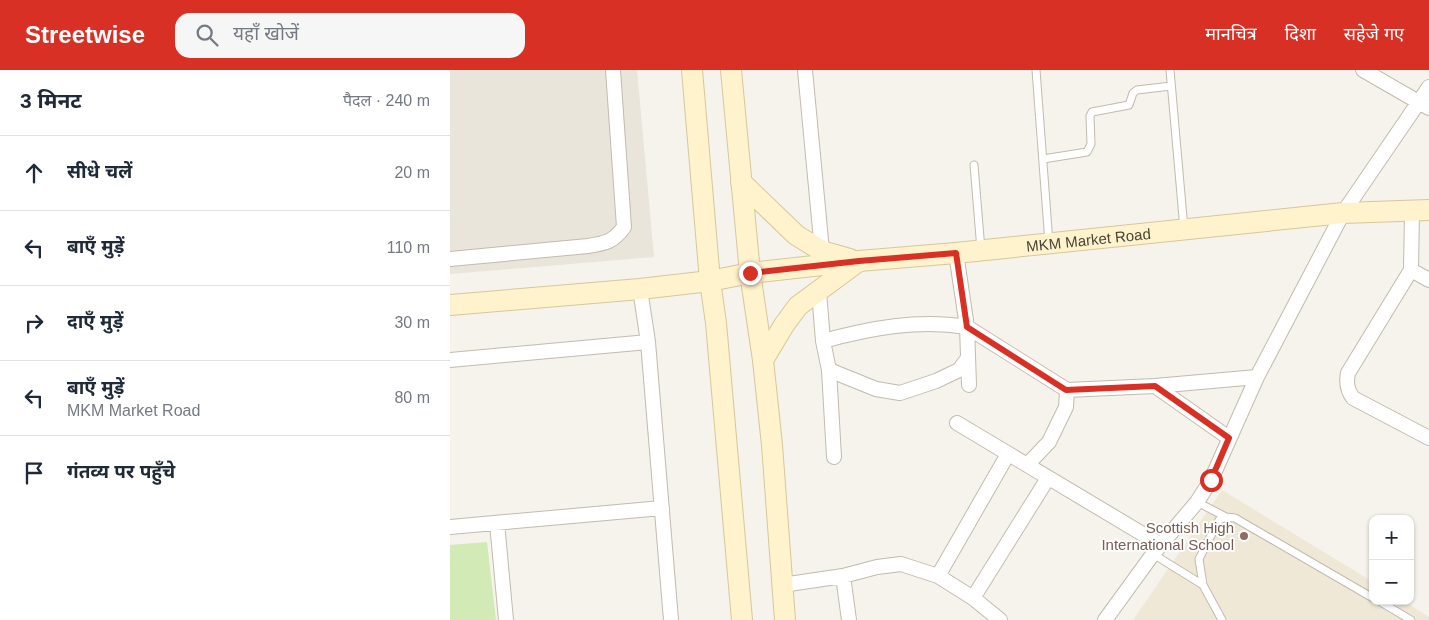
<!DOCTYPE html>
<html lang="hi">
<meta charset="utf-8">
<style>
body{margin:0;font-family:Helvetica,"Noto Sans Devanagari",sans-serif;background:#f6f6f7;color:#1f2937}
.controls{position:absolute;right:15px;bottom:15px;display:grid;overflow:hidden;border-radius:10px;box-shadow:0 1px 4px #0004}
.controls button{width:45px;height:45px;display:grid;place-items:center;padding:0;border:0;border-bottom:1px solid #e0e1e3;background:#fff;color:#1f2937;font:25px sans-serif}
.stop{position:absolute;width:15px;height:15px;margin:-11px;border:4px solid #d93025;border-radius:50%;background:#fff}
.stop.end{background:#d93025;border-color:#fff;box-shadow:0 1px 5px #0008}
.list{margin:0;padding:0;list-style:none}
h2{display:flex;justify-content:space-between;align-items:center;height:65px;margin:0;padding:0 20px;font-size:21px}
h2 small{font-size:16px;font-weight:400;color:#747a83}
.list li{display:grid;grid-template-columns:32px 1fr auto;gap:15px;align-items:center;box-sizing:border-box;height:75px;padding:0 20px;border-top:1px solid #e0e1e3}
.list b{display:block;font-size:19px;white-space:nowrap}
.list p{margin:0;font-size:16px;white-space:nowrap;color:#747a83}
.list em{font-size:16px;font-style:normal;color:#747a83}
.icon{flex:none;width:28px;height:28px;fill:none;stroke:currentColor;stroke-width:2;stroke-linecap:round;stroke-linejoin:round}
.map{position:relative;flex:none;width:979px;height:550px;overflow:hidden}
header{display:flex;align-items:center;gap:30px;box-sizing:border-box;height:70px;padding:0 25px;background:#d93025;color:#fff}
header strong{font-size:24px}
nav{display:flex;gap:28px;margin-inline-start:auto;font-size:18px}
.search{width:350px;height:45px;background:#f6f6f7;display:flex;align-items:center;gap:12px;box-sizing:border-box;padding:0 18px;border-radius:15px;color:#747a83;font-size:19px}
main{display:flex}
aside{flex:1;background:#fff}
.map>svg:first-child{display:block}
.residential{fill:#eae5da}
.education{fill:#efe8d6}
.green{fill:#d2eab5}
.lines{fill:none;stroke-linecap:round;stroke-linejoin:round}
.lane-casing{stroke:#c2bbae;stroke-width:9}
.street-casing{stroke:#c2bbae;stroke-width:16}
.secondary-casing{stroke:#d6c79b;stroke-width:22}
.lane{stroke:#fff;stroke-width:7}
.street{stroke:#fff;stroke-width:14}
.secondary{stroke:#fff3cd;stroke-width:20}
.route{stroke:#d93025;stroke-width:6}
.education-dot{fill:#8d6e63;stroke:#fff;stroke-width:2}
.labels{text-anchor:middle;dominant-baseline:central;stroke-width:4;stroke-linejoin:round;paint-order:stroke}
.street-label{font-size:15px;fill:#4b4439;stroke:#fff}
.education-label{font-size:15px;fill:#785e54;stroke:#fff;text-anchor:end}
</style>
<header>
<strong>Streetwise</strong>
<div class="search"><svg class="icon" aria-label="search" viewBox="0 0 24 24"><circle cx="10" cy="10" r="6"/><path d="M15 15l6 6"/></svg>यहाँ खोजें</div>
<nav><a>मानचित्र</a><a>दिशा</a><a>सहेजे गए</a></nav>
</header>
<main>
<aside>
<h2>3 मिनट<small>पैदल · 240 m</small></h2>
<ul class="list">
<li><svg class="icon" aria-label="ahead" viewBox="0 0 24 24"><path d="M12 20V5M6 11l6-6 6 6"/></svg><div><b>सीधे चलें</b></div><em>20 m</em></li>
<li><svg class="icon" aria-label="left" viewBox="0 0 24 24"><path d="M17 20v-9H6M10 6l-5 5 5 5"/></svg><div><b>बाएँ मुड़ें</b></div><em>110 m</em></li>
<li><svg class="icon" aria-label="right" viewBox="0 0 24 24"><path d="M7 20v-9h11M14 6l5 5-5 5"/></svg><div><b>दाएँ मुड़ें</b></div><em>30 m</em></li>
<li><svg class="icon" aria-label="left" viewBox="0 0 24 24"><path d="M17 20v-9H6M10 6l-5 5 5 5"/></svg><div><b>बाएँ मुड़ें</b><p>MKM Market Road</p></div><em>80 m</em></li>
<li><svg class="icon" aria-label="arrive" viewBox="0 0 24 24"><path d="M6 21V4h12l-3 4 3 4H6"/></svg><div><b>गंतव्य पर पहुँचे</b></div></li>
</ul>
</aside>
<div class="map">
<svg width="979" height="550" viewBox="0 0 979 550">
<rect width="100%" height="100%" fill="#f6f3ec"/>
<path class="residential" d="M0 0H187L204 187 0 204Z"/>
<path class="education" d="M772 420 923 512V531H954L979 547V550H683Z"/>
<path class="green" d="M37 472 46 550H0V475Z"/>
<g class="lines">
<g class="lane-casing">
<path id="lane" d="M586 0 599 173
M720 0 734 159
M593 89 637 82 641 74 640 46 642 42 679 35 683 23 687 20 721 16
M524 95 531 180
M747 432 776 447
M703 484 753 515
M929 531 961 550
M772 550 753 515 749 489 769 450 776 447 785 448 923 528"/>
</g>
<g class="street-casing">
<path id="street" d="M355 0 372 181
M913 0 979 38
M962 142 961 200 898 303C896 313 897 320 903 328L979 368
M506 183 517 257 617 320 705 316 807 307
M0 189 138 176C156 173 163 172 174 157L163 0
M961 200 979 210
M190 219 198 272 221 550
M369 222 373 271 379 300 384 387
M373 271C421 258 468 249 517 257L519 315
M0 290 198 272
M379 300 426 319 450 323 486 311 509 300 518 288
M705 316 779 368
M507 353 711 475
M577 395 599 372 616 337 617 320
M47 453 56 550
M0 457 212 438
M393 506 399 550
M488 506 558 384
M332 515 393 506 427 497 451 494 488 506 523 528 550 550
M523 528 598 408
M655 550 703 484 747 432 761 410 807 307 893 143 979 17"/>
</g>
<g class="secondary-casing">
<g id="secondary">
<path d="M242 0 260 211 266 253 292 550"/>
<path d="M281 0 300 203 313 290 322 375 335 550"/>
<path d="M291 112 346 165 372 181 400 189"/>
<path id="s1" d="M0 235 190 219 260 211 300 203 409 191 506 183 893 143 979 140"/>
<path d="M313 290 334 255 348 236 409 191"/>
</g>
</g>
<use href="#lane" class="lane"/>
<use href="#street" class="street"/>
<use href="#secondary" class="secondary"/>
</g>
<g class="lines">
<path class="route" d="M300 203 409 191 506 183 517 257 616 320 705 316 779 368 761 410"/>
</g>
<circle class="education-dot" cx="794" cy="466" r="5"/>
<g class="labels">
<g class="street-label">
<text stroke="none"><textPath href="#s1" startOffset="642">MKM Market Road</textPath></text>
</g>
<g class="education-label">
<text x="784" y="457">Scottish High<tspan x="784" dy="17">International School</tspan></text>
</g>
</g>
</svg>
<div class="controls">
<button>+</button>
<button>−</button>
</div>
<div class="stop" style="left:761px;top:410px"></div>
<div class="stop end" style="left:300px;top:203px"></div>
</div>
</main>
